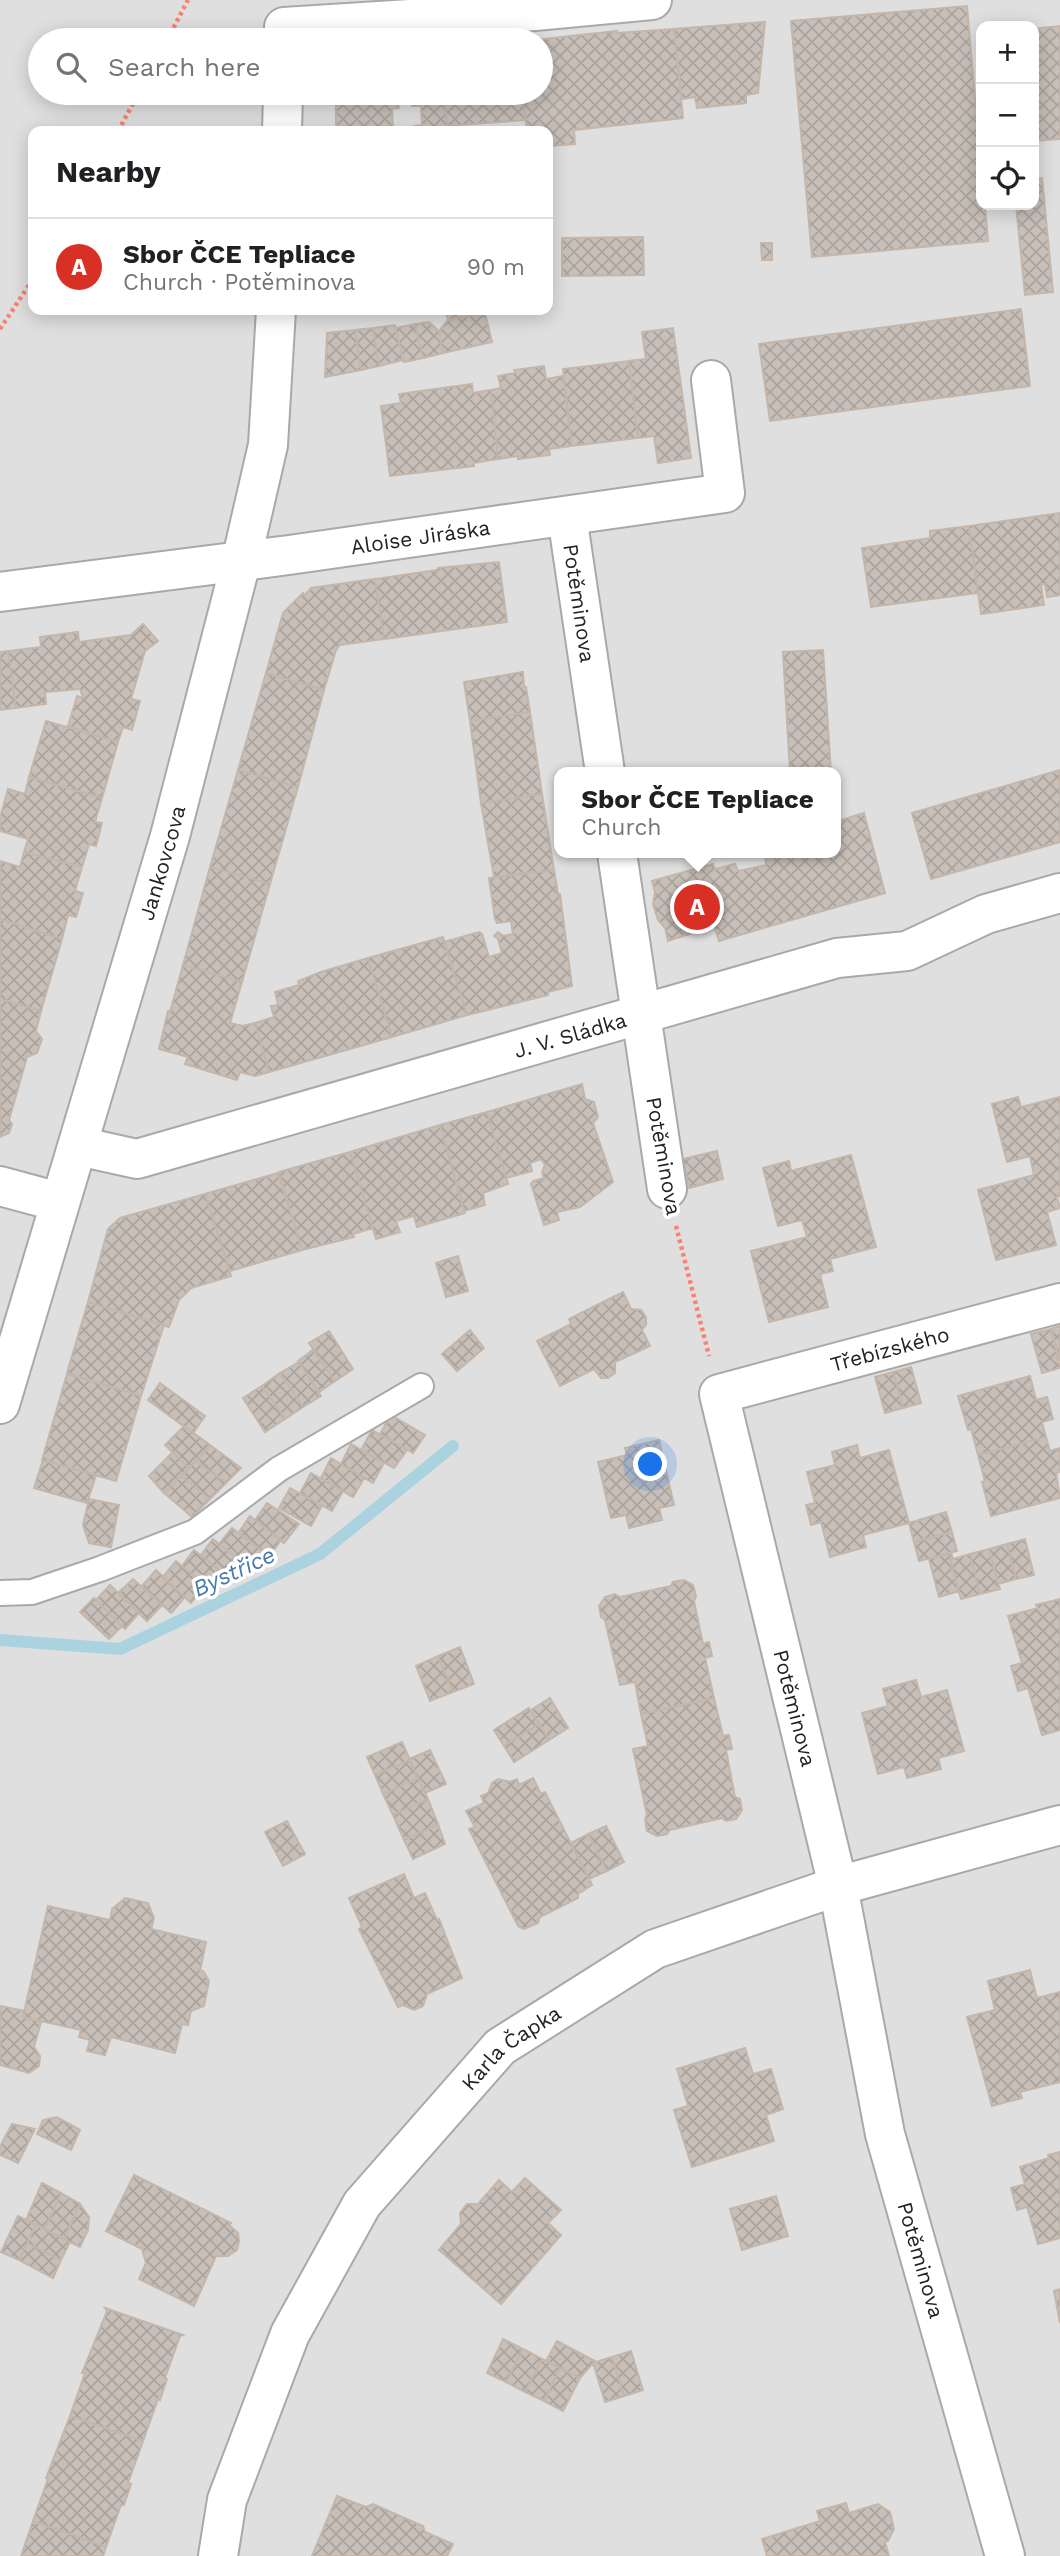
<!DOCTYPE html>
<meta charset="utf-8">
<style>
body{margin:0;font-family:"Work Sans",sans-serif;background:#f2f2f2;color:#202124}
.controls{position:absolute;right:21px;top:21px;display:grid;overflow:hidden;border-radius:14px;box-shadow:0 4px 18px #0003}
.controls button{width:63px;height:63px;display:grid;place-items:center;padding:0;border:0;border-bottom:2px solid #e0e0e0;background:#fff;color:#202124;font:35px sans-serif}
.you{position:absolute;left:651px;top:1465px;width:24px;height:24px;margin:-18px;border:5px solid #fff;border-radius:50%;background:#1a73e8;box-shadow:0 0 0 10px #1a73e833}
.badge{display:grid;place-items:center;width:46px;height:46px;border-radius:50%;background:#d93025;color:#fff;font-size:23px;font-weight:700}
.pin{position:absolute;translate:-50% -50%;border:4px solid #fff;box-shadow:0 2px 7px #0006}
.popup{position:absolute;left:554px;top:767px;width:287px;height:91px;box-sizing:border-box;display:grid;place-content:center;border-radius:14px;background:#fff;filter:drop-shadow(0 2px 5px #0005);font-size:23px;white-space:nowrap;color:#757577}
.popup b{font-size:26px;color:#202124}
.popup::after{content:'';position:absolute;left:50%;top:100%;margin-left:-14px;border:14px solid transparent;border-top-color:#fff}
.list{margin:0;padding:0;list-style:none}
h2{display:flex;justify-content:space-between;align-items:center;height:91px;margin:0;padding:0 28px;font-size:30px}
h2 small{font-size:23px;font-weight:400;color:#757577}
.list li{display:grid;grid-template-columns:46px 1fr auto;gap:21px;align-items:center;box-sizing:border-box;height:98px;padding:0 28px;border-top:2px solid #e0e0e0}
.list b{display:block;font-size:26px;white-space:nowrap}
.list p{margin:0;font-size:23px;white-space:nowrap;color:#757577}
.list em{font-size:23px;font-style:normal;color:#757577}
.icon{flex:none;width:38px;height:38px;fill:none;stroke:currentColor;stroke-width:2;stroke-linecap:round;stroke-linejoin:round}
.map{position:relative;flex:none;width:1060px;height:2556px;overflow:hidden}
.search{position:absolute;background:#fff;box-shadow:0 4px 18px #0003;left:28px;top:28px;width:525px;height:77px;display:flex;align-items:center;gap:18px;box-sizing:border-box;padding:0 24px;border-radius:38px;color:#757577;font-size:26px}
.panel{position:absolute;background:#fff;box-shadow:0 4px 18px #0003;left:28px;top:126px;width:525px;height:189px;border-radius:14px}
.map>svg:first-child{display:block}
.residential{fill:#e0dfdf;fill-rule:evenodd}
.lines{fill:none;stroke-linecap:round;stroke-linejoin:round}
.stream{stroke:#aad3df;stroke-width:12}
.building{fill:url(#building-cross-hatch);stroke:#c4b6ab;stroke-width:2}
.service-casing{stroke:#a9a9a9;stroke-width:28}
.minor-casing{stroke:#a9a9a9;stroke-width:42}
.path{stroke:#fa8072;stroke-width:4.5;stroke-dasharray:3.5 3.5;stroke-linecap:butt}
.service{stroke:#fff;stroke-width:24}
.minor{stroke:#fff;stroke-width:38}
.labels{text-anchor:middle;dominant-baseline:central;stroke-width:7;stroke-linejoin:round;paint-order:stroke}
.street-label{font-size:21px;fill:#222;stroke:#fff}
.water-label{font-size:23px;font-style:italic;fill:#4a7aab;stroke:#fff}
</style>
<div class="map">
<svg width="1060" height="2556" viewBox="0 0 1060 2556">
<defs>
<pattern id="building-cross-hatch" width="8" height="8" patternUnits="userSpaceOnUse" patternTransform="scale(1.75)"><rect width="8" height="8" fill="#c7bfb8"/><path d="M0 0l8 8M0 8l8-8" fill="none" stroke="#aba49e"/></pattern>
</defs>
<rect width="100%" height="100%" fill="#f2efe9"/>
<path class="residential" d="M0 0H1060V2556H0ZM981 26H1034V205H981ZM40 40H541V93H40ZM33 131H548V310H33ZM559 772H835V853H559Z"/>
<g class="lines">
<path class="stream" d="M0 1640 120 1649 320 1554 453 1446"/>
</g>
<path class="building" d="M967 6 981 166V205H985L988 241 812 257 791 21Z
M765 22 758 93 746 95V103L697 108 695 97 682 99 674 29Z
M1060 26V139L1034 141V49L1036 48 1034 29Z
M674 29 683 118 574 130 575 144 548 146V131H527L522 93H541V40H534L617 31 616 33Z
M336 93H443L448 131H415L414 126 422 125 421 106H412V98L398 100 399 108 392 109 393 131H336Z
M443 93H522L525 120 448 126Z
M1042 178 1053 292 1025 295 1016 205H1034V179Z
M643 237 644 275 562 276V238Z
M761 243H772V260H762Z
M1021 309 1030 386 770 421 759 344Z
M446 310H484L485 313 448 320Z
M485 313 492 342 443 353 439 331 448 320Z
M429 322 439 331 443 353 423 358 415 324Z
M415 324 423 358 404 362 395 328Z
M395 325 403 360 379 366 373 328Z
M373 328 379 366 361 370 355 330Z
M673 328 691 458 658 463 654 436 638 438 629 361 646 359 642 332Z
M355 330 361 370 325 377 327 333Z
M629 361 638 438 572 446 563 369Z
M544 366 546 379 563 376 572 446 549 449 550 455 518 459V456L498 459 491 390 501 388 498 376 515 373 514 370Z
M472 384 473 393 491 390 498 459 474 463V466L390 476 381 406 401 403 399 394Z
M1060 513V595L1047 597 1045 584H1041L1044 605 981 614 969 526Z
M969 526 978 593 871 607 862 548 930 538V531Z
M499 562 507 622 384 639 375 579 437 570 438 568Z
M375 579 384 639 340 645 336 650 324 690 266 673 283 613 303 593 305 595 311 588Z
M143 624 158 641 145 651 131 699 140 701 132 730 123 727 118 742 68 726 77 696 83 698 80 689 45 692 46 704 16 708 8 651 41 647 40 637 78 632 79 642 131 635Z
M823 650 831 772H790L783 652Z
M8 651 16 708 0 710V652Z
M523 672 524 687H526L530 712 470 721 464 682Z
M266 673 324 690 298 787 238 770Z
M530 712 542 794 481 803 470 721Z
M46 721 118 742 102 798 29 777Z
M238 770 298 787 270 884 210 867Z
M1060 770V842L931 879 912 813Z
M29 777 102 798 95 822 102 823 96 846 89 844 82 867 24 852 28 839 0 831V818L8 789 25 794Z
M542 794 554 870 494 877 481 803Z
M864 813 885 893 719 941 714 926 668 941 665 928 658 920 653 904 655 892 652 881 713 864 715 869 735 864 738 871 766 865 765 854 771 853H835V822Z
M24 852 82 867 75 891 83 893 76 917 68 915 62 939 0 919V861L20 867Z
M210 867 270 884 242 982 183 965Z
M554 870 558 894H560L572 986 548 992V995L467 1015 444 942 479 932 482 934 489 957 502 953 498 939 494 936 498 932 503 936 513 934 511 921 497 923 495 919 489 878Z
M0 919 62 939 41 1011 0 999Z
M443 937 467 1015 392 1037 368 958Z
M368 958 392 1037 269 1072 255 1023 274 1017 271 1006 278 1005 275 992 299 985 298 981 321 972Z
M183 965 242 982 230 1023 243 1026 255 1023 269 1072 255 1076 240 1072 237 1080 185 1064 188 1057 159 1049 168 1011 170 1012Z
M0 999 41 1011 36 1031 42 1039 37 1053 27 1057 9 1120 12 1124 9 1133 0 1137Z
M582 1084 585 1099 594 1102 598 1117 593 1123 613 1182 580 1207 557 1212 559 1220 544 1225 531 1184 533 1181 544 1178 542 1172 545 1165 541 1159 530 1163 532 1171 506 1178 487 1112Z
M1018 1097 1021 1107 1060 1097V1196L1057 1197 1060 1208 1047 1212 1056 1245 996 1260 978 1190 1034 1175 1030 1156 1007 1162 992 1104Z
M487 1112 508 1184 483 1193 485 1205 464 1211 440 1125Z
M440 1125 465 1213 417 1227 414 1216 396 1221 400 1232 376 1239 350 1152Z
M717 1151 723 1179 689 1188 683 1159Z
M350 1152 373 1228 353 1234 354 1237 302 1250 279 1172Z
M851 1155 876 1247 830 1259 833 1271 820 1274 828 1307 769 1322 751 1251 807 1237 802 1220 778 1226 763 1168 789 1161 791 1171Z
M278 1173 302 1250 230 1271 205 1194Z
M205 1194 231 1276 191 1288 179 1300 169 1327 88 1302 108 1229 120 1218Z
M458 1256 468 1291 446 1297 436 1263Z
M623 1292 631 1309 641 1310 646 1317V1325L642 1330 650 1346 615 1362V1373L608 1378H601L594 1369 560 1386 537 1341 571 1324 569 1319Z
M88 1302 164 1325 141 1396 67 1373Z
M1060 1326V1361L1051 1329Z
M1051 1329 1060 1368 1042 1373 1031 1334Z
M470 1330 484 1348 457 1371 442 1354Z
M329 1331 353 1369 335 1381 309 1343Z
M313 1350 335 1381 319 1392 298 1361Z
M299 1362 321 1396 303 1407 280 1373Z
M911 1367 921 1403 903 1408 893 1372Z
M893 1372 903 1408 885 1413 875 1377Z
M280 1373 303 1407 285 1419 262 1386Z
M67 1374 141 1396 116 1481 42 1460Z
M1030 1376 1036 1400 1047 1397 1053 1419 1042 1422 1046 1437 978 1455 971 1429 968 1430 958 1396Z
M160 1383 205 1416 193 1433 148 1400Z
M262 1386 285 1419 265 1432 243 1398Z
M391 1415 425 1435 413 1453 380 1434Z
M184 1426 210 1445 189 1468 165 1445Z
M372 1430 407 1450 394 1468 361 1450Z
M1046 1437 1050 1451 1060 1448V1472L1056 1473 1060 1498 991 1516 982 1482 985 1481 978 1455Z
M659 1440 674 1505 659 1508 662 1520 629 1528 626 1515 611 1518 598 1462 627 1455 625 1448Z
M351 1444 384 1463 373 1483 341 1464Z
M210 1445 241 1468 226 1483 196 1461Z
M857 1445 860 1458 889 1450 909 1523 863 1535 866 1547 830 1557 821 1522 811 1525 806 1505 815 1503 807 1472 835 1465 832 1452Z
M173 1452 189 1468 164 1493 149 1476Z
M331 1458 364 1478 353 1497 321 1478Z
M43 1460 96 1475 87 1503 34 1488Z
M196 1461 226 1483 210 1499 181 1476Z
M311 1473 343 1491 332 1511 300 1493Z
M181 1476 210 1499 192 1517 164 1493Z
M290 1488 322 1506 311 1526 279 1508Z
M89 1499 119 1505 111 1547 89 1543 83 1525Z
M267 1503 299 1524 284 1543 255 1520Z
M946 1512 952 1532 914 1542 909 1523Z
M250 1516 281 1540 269 1557 239 1532Z
M232 1528 265 1553 251 1569 219 1544Z
M952 1532 957 1551 919 1561 914 1542Z
M213 1539 245 1564 232 1581 201 1555Z
M1025 1539 1034 1575 1016 1579 1007 1544Z
M1007 1544 1016 1579 998 1584 989 1549Z
M989 1549 1000 1589 980 1594 970 1554Z
M194 1550 225 1575 212 1592 182 1566Z
M951 1553 953 1559 950 1560 959 1591 939 1597 929 1559Z
M970 1554 980 1594 961 1599 950 1560Z
M176 1561 205 1586 191 1603 163 1577Z
M156 1570 185 1597 171 1613 142 1586Z
M133 1579 162 1605 147 1621 118 1593Z
M684 1580 693 1585 696 1596 694 1601 703 1644 709 1642 712 1656 705 1658 714 1698 641 1714 635 1682 620 1685 605 1620 601 1617 599 1606 605 1597 615 1594 620 1597 671 1586 673 1582Z
M110 1585 139 1613 125 1629 96 1600Z
M94 1598 122 1626 109 1639 80 1612Z
M1060 1599V1730L1042 1735 1028 1688 1018 1691 1011 1666 1022 1663 1008 1616 1038 1608 1036 1605Z
M460 1647 474 1684 453 1692 438 1656Z
M438 1656 453 1692 430 1701 416 1666Z
M916 1680 921 1697 947 1690 964 1751 938 1758 941 1769 907 1778 904 1767 878 1774 862 1713 888 1706 883 1689Z
M550 1698 568 1728 549 1740 531 1710Z
M714 1698 723 1736 729 1735 732 1749 726 1750 735 1797 740 1799 742 1810 736 1819 726 1821 722 1818 670 1830 667 1834 657 1836 647 1831 645 1819 647 1815 633 1749 648 1746 641 1714Z
M529 1708 539 1724 504 1746 494 1730Z
M539 1724 549 1740 514 1762 504 1746Z
M402 1742 410 1760 375 1775 367 1757Z
M430 1750 446 1784 425 1793 409 1759Z
M410 1760 418 1778 383 1794 375 1775Z
M418 1778 428 1799 393 1815 383 1794Z
M533 1778 541 1794 545 1792 592 1885 578 1894V1898L540 1917 538 1923 524 1929 518 1926 469 1829 475 1827 466 1811 484 1803 481 1796 488 1793 492 1783 498 1779 510 1782 517 1779 519 1785Z
M428 1799 438 1824 404 1840 393 1815Z
M287 1821 305 1854 283 1866 265 1832Z
M438 1824 445 1844 413 1859 404 1840Z
M606 1826 624 1862 607 1871 588 1834Z
M588 1834 607 1871 589 1879 571 1843Z
M404 1874 414 1898 425 1893 437 1920 439 1919 462 1978 427 1994 423 2006 414 2010 403 2005 398 2007 359 1929 362 1927 349 1898Z
M125 1898 148 1903 154 1918 151 1929 206 1942 200 1971H203L209 1981 204 2006 191 2011 188 2025 182 2024 175 2053 111 2037 105 2055 87 2051 90 2040 79 2037 81 2030 23 2017 48 1906 110 1920 112 1909Z
M1030 1970 1037 1998 1060 1992V2082L1020 2092 1022 2098 992 2106 967 2017 995 2010 988 1981Z
M0 2006 25 2011 23 2017 41 2022 34 2047 40 2056 39 2066 29 2073 0 2065Z
M745 2048 753 2074 771 2069 783 2109 766 2115 774 2141 692 2167 674 2110 688 2106 677 2069Z
M57 2117 80 2130 71 2150 37 2134 43 2120Z
M12 2124 35 2129 18 2163 0 2155V2147Z
M1060 2152V2238L1038 2244 1027 2207 1017 2210 1011 2188 1025 2184 1020 2167 1049 2158 1048 2155Z
M134 2175 231 2223 229 2225 238 2233 239 2241 237 2250 228 2256H216L194 2306 139 2279 146 2263 142 2249 106 2231Z
M525 2178 561 2210 548 2223 561 2235 501 2304 439 2250 461 2224 460 2213 467 2204H478L499 2180 512 2192Z
M42 2183 61 2193 45 2229 26 2220Z
M61 2193 80 2204 64 2239 45 2229Z
M776 2196 788 2236 742 2250 730 2209Z
M80 2204 89 2217 88 2230 80 2247 64 2239Z
M18 2216 36 2225 19 2260 1 2252Z
M36 2225 70 2242 61 2260 27 2243Z
M27 2243 61 2260 53 2278 19 2260Z
M1060 2289V2323L1054 2291Z
M105 2308 183 2335 180 2336 165 2378 167 2379 160 2400 158 2399 143 2441 70 2416 85 2373H82L107 2311Z
M503 2339 523 2349 506 2382 487 2373Z
M557 2341 595 2361 580 2378 546 2361Z
M523 2349 542 2359 525 2392 506 2382Z
M631 2351 643 2390 624 2396 612 2357Z
M612 2357 624 2396 605 2402 593 2363Z
M542 2359 560 2368 544 2401 525 2392Z
M560 2368 580 2378 563 2411 544 2401Z
M70 2416 143 2441 128 2483 131 2484 124 2505H121L106 2547 33 2521 48 2479 46 2478Z
M337 2496 366 2507 373 2504 423 2526 425 2532 453 2544 447 2556H312Z
M846 2503 849 2513 878 2504 890 2512 894 2529 888 2541 885 2542 889 2556H767L762 2539 820 2521 817 2511Z
M33 2521 106 2547 103 2556H21Z"/>
<g class="lines">
<g class="service-casing">
<path id="service" d="M0 1593 32 1592 100 1569 195 1532 279 1469 421 1386"/>
</g>
<g class="minor-casing">
<g id="minor">
<path d="M284 27 535 11 652 0"/>
<path d="M282 131 283 93"/>
<path id="s1" d="M567 516 605 772"/>
<path id="s2" d="M0 592 289 555 725 493 711 380"/>
<path d="M617 853 667 1189"/>
<path id="s3" d="M78 1146 137 1159 837 958 907 951 986 914 1060 893"/>
<path d="M0 1186 59 1202"/>
<path id="s4" d="M0 1404 170 836 241 562 268 445 276 310"/>
<path id="s5" d="M218 2556 227 2500 290 2334 362 2204 500 2047 655 1949 838 1886 1060 1825"/>
<path id="s6" d="M1005 2556 885 2134 838 1886 719 1394 1060 1303"/>
</g>
</g>
<path class="path" d="M167 40 188 0
M118 131 139 93
M0 329 33 279
M676 1226 709 1356"/>
<use href="#service" class="service"/>
<use href="#minor" class="minor"/>
</g>
<g class="labels">
<g class="street-label">
<text stroke="none"><textPath href="#s2" startOffset="424">Aloise Jiráska</textPath></text>
<text stroke="none"><textPath href="#s1" startOffset="88">Potěminova</textPath></text>
<text stroke="none"><textPath href="#s4" startOffset="565">Jankovcova</textPath></text>
<text stroke="none"><textPath href="#s3" startOffset="511">J. V. Sládka</textPath></text>
<text transform="translate(664 1156) rotate(80)">Potěminova</text>
<text stroke="none"><textPath href="#s6" startOffset="1374">Třebízského</textPath></text>
<text transform="translate(795 1708) rotate(76)">Potěminova</text>
<text stroke="none"><textPath href="#s5" startOffset="600">Karla Čapka</textPath></text>
<text transform="translate(921 2260) rotate(74)">Potěminova</text>
</g>
<g class="water-label">
<text transform="translate(234 1572) rotate(-25)">Bystřice</text>
</g>
</g>
</svg>
<div class="controls">
<button>+</button>
<button>−</button>
<button><svg class="icon" aria-label="locate" viewBox="0 0 24 24"><circle cx="12" cy="12" r="6"/><path d="M12 2v4M12 18v4M2 12h4M18 12h4"/></svg></button>
</div>
<div class="you"></div>
<div class="pin badge" style="left:697px;top:907px">A</div>
<div class="popup"><b>Sbor ČCE Tepliace</b>Church</div>
<div class="search"><svg class="icon" aria-label="search" viewBox="0 0 24 24"><circle cx="10" cy="10" r="6"/><path d="M15 15l6 6"/></svg>Search here</div>
<section class="panel">
<h2>Nearby<small></small></h2>
<ul class="list">
<li><span class="badge">A</span><div><b>Sbor ČCE Tepliace</b><p>Church · Potěminova</p></div><em>90 m</em></li>
</ul>
</section>
</div>
